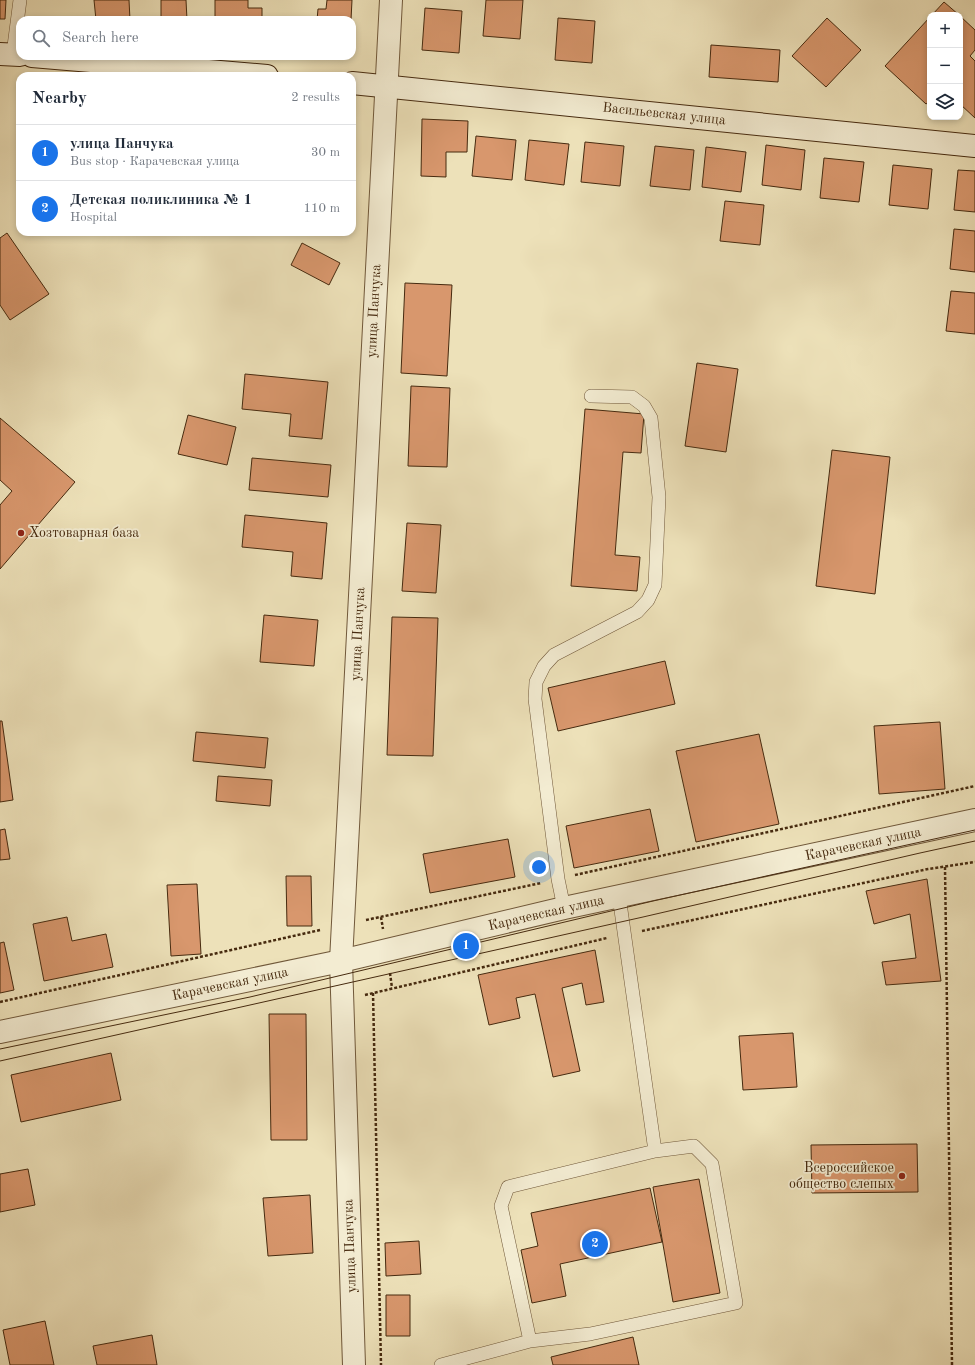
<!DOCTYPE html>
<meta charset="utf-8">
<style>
body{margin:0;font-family:"Old Standard TT",serif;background:#f2f2f3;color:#1f2937}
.controls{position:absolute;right:12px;top:12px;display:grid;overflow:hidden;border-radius:8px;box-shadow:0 2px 6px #0003}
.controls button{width:36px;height:36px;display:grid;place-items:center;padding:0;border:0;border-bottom:1px solid #e0e1e3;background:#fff;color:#1f2937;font:20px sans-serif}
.you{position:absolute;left:539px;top:867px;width:14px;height:14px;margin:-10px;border:3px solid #fff;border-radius:50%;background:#1a73e8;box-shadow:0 0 0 6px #1a73e833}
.badge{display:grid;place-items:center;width:26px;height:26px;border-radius:50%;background:#1a73e8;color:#fff;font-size:13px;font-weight:700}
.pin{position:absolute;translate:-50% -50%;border:2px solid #fff;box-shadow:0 1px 4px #0006}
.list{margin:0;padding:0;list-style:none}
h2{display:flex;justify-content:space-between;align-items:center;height:52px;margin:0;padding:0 16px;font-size:17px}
h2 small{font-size:13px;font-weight:400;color:#747a83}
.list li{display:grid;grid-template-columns:26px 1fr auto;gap:12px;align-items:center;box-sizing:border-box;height:56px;padding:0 16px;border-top:1px solid #e0e1e3}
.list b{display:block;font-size:15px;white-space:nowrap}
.list p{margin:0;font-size:13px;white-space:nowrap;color:#747a83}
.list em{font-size:13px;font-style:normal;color:#747a83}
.icon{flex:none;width:22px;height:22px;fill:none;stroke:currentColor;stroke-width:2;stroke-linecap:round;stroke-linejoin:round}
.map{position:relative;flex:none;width:975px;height:1365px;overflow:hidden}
.search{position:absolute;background:#fff;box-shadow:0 2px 6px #0003;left:16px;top:16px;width:340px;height:44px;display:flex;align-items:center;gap:10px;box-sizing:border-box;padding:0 14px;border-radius:12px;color:#747a83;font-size:15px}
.panel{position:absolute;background:#fff;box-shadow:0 2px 6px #0003;left:16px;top:72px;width:340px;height:164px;border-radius:12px}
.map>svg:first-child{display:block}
.building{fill:#d8976d;stroke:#462a0f}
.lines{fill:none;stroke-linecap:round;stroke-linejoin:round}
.service-casing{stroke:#70583a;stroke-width:14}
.minor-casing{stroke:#70583a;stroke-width:24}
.tertiary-casing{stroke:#70583a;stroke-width:24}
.secondary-casing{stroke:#462a0f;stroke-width:24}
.path{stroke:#462a0f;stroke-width:2.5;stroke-dasharray:3 2;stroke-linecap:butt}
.service{stroke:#f3ecd2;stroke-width:13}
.minor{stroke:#f3ecd2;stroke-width:22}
.tertiary{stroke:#f3ecd2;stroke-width:22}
.secondary{stroke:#f3ecd2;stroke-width:22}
.tram{stroke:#462a0f;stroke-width:1}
.poi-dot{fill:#8f2418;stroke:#f3ecd2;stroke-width:1.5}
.labels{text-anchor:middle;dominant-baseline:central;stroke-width:3.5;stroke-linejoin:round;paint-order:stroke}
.street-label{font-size:14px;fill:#462a0f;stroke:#f3ecd2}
.poi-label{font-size:14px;fill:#462a0f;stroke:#f3ecd2;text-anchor:start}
</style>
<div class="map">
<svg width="975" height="1365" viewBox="0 0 975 1365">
<rect width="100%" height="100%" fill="#ede1b9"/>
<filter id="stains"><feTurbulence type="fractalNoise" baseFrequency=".005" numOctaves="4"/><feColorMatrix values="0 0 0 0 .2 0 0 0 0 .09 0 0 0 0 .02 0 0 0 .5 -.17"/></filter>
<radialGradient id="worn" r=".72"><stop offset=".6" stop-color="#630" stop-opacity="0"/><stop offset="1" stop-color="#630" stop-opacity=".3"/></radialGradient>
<path class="building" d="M0 0H6L5 19H0Z
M94 0H129L130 20H96Z
M161 0H186L187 20H161Z
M215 0H248V8H262V20H215Z
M327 0H352L351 20H317L318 9H326Z
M486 0H523L520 39 483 36Z
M944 2 959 15H932Z
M425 8 462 11 459 53 422 50Z
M960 16 975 30V50L970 56 975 61V118L960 104Z
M930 17V101L926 104 885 66Z
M558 18 595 21 592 63 555 60Z
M827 18 861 50 826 87 792 56Z
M711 45 780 50 778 82 709 77Z
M422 119 468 121 467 152H446V177L421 176Z
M476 136 516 140 512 180 472 176Z
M529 140 569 144 564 185 525 180Z
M585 142 624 146 620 186 581 182Z
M766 145 805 150 801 190 762 185Z
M655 146 694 150 690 190 650 186Z
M706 147 746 152 741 192 702 187Z
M824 158 864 162 859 202 820 198Z
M893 165 932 169 928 209 889 205Z
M958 170 975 171V212L954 210Z
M725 201 764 205 760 245 720 241Z
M954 229 975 231V272L950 269Z
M7 233 49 294 10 320 0 305V238Z
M302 243 340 263 329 285 291 265Z
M405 283 452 285 447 376 401 373Z
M951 291 975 293V334L946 331Z
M697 363 738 369 726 452 685 446Z
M245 374 328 382 322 439 289 436 291 414 242 409Z
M411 386 450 388 447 467 408 466Z
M585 409 644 414 641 453 623 452 615 555 640 557 637 591 571 586Z
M188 415 236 427 227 465 178 454Z
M0 418 75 482 0 569V505L12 491 0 480Z
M832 450 890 457 875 594 816 586Z
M252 458 331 465 328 497 249 490Z
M245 515 327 523 322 579 291 576 293 552 242 547Z
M407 523 441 525 436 593 402 591Z
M264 615 318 620 314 666 260 662Z
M392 617 438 618 433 756 387 755Z
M665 661 675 704 558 731 548 688Z
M0 721H2L13 800 0 802Z
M940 722 945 789 879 794 874 726Z
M196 732 268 738 265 768 193 761Z
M759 734 779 824 696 842 676 751Z
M218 776 272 780 270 806 216 801Z
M650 809 659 851 574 868 566 826Z
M5 829 10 859 0 860V830Z
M508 839 515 877 430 893 423 854Z
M286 876H311L312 926H287Z
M927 879 941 981 886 985 882 962 916 958 910 914 874 924 866 891Z
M197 884 201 954 171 956 167 885Z
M67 917 72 941 106 934 113 967 44 981 33 924Z
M4 942 14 990 0 993V943Z
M595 950 604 1002 586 1005 582 983 562 988 580 1071 553 1077 535 994 516 998 520 1018 489 1025 478 975Z
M269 1014H306L307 1140H271Z
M793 1033 797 1087 743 1090 739 1036Z
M111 1053 121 1100 21 1122 11 1075Z
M917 1144 918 1192 812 1193 811 1145Z
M28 1169 35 1205 0 1212V1174Z
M699 1179 720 1293 673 1302 653 1187Z
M650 1188 662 1242 560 1264 566 1296 532 1303 521 1250 538 1246 531 1213Z
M310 1195 313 1253 268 1256 263 1198Z
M419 1241 421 1274 386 1276 385 1243Z
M386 1295H410V1336H386Z
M45 1321 54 1365H10L3 1330Z
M152 1335 157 1365H97L93 1346Z
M633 1337 639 1365H553L551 1357Z"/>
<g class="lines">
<g class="service-casing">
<path id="service" d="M13 54 20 0
M564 908 558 879 535 699 536 682 544 666 554 655 637 612 648 600 655 585 659 497 651 418 644 406 632 397 591 396
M530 1341 501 1206 508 1187 655 1151
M441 1365 530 1341 590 1334 736 1303 712 1164 694 1146 655 1151 619 896"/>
</g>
<g class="minor-casing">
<path id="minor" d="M354 1365 341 961 391 0"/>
</g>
<g class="tertiary-casing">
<path id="tertiary" d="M0 1032 341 961 564 908 975 820"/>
</g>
<g class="secondary-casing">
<path id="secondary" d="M0 54 20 55
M32 56 267 76
M352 83 975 146"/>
</g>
<path class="path" d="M945 867 952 1365
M575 875 975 786
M381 917 383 929
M366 920 541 883
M642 931 928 869 975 862
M390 973 392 988
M373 993 381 1365
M365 995 607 938
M0 1002 320 930"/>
<use href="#service" class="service"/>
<use href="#minor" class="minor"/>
<use href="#tertiary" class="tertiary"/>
<use href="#secondary" class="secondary"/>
<path class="tram" d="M0 1049 250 997 653 901 975 830
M0 1061 643 917 920 853 975 841"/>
</g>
<g class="poi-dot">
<circle cx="21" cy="533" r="4"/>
<circle cx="902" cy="1176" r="4"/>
</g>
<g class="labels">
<g class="street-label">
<text transform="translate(664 114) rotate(6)">Васильевская улица</text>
<text transform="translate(374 311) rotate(-87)">улица Панчука</text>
<text transform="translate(358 634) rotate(-87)">улица Панчука</text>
<text transform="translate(863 844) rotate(-12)">Карачевская улица</text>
<text transform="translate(546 913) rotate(-13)">Карачевская улица</text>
<text transform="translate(230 984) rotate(-12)">Карачевская улица</text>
<text transform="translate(350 1246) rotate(-92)">улица Панчука</text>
</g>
<g class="poi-label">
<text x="29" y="533">Хозтоварная база</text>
<text x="894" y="1168" text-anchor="end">Всероссийское<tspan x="894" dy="16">общество слепых</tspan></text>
</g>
</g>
<rect width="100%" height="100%" filter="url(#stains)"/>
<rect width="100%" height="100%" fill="url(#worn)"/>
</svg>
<div class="controls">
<button>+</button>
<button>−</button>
<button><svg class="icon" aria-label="layers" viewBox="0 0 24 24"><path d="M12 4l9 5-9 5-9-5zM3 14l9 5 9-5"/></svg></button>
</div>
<div class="you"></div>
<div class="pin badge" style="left:466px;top:946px">1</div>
<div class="pin badge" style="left:595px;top:1244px">2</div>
<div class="search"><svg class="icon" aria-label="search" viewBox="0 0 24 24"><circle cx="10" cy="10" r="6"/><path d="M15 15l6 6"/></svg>Search here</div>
<section class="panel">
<h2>Nearby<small>2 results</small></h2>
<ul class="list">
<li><span class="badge">1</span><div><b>улица Панчука</b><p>Bus stop · Карачевская улица</p></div><em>30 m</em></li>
<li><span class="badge">2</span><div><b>Детская поликлиника № 1</b><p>Hospital</p></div><em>110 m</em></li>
</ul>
</section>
</div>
